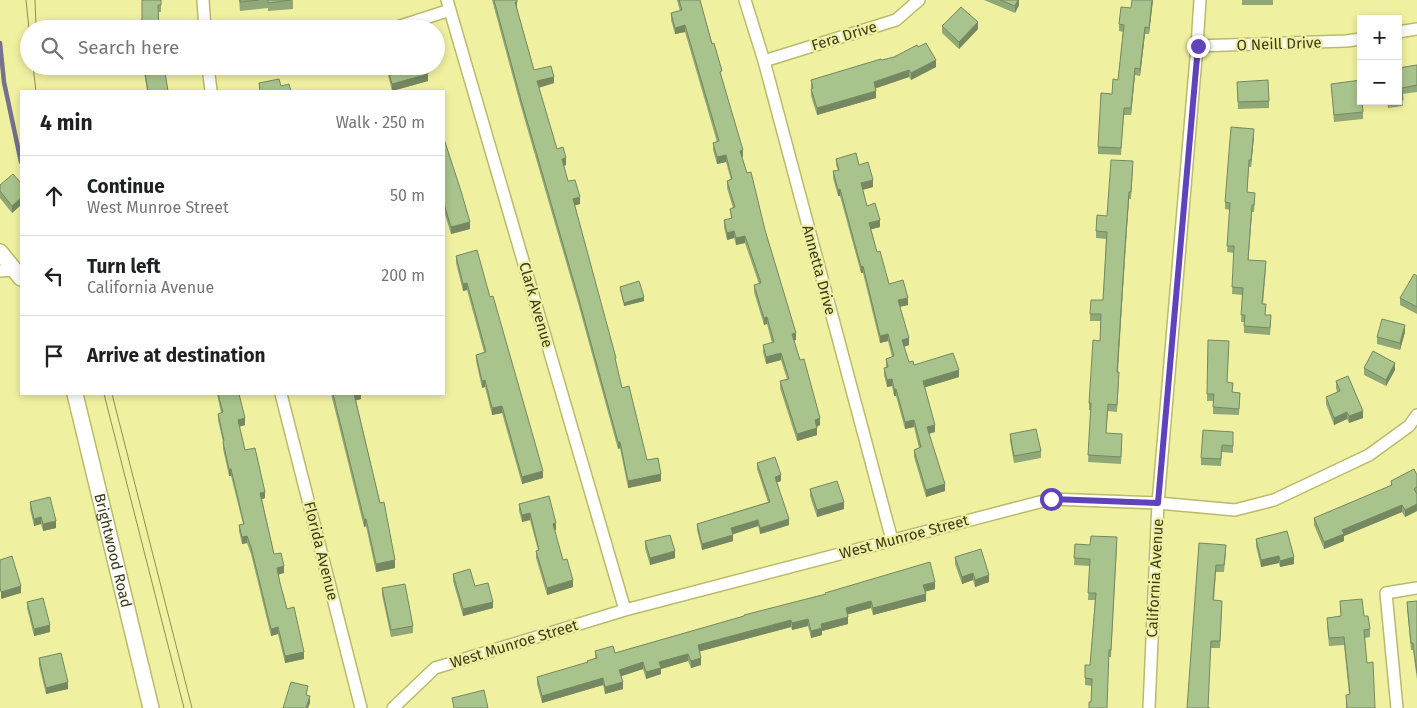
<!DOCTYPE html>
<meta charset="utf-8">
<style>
body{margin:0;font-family:"Fira Sans",sans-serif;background:#f6f6f6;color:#202124}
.controls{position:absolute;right:15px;top:15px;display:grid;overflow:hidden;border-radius:0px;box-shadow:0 2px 8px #0003}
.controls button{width:45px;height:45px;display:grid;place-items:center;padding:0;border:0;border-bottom:1px solid #e0e0e0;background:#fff;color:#202124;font:25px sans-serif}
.stop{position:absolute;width:15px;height:15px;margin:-11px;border:4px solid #6043bb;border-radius:50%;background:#fff}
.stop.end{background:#6043bb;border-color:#fff;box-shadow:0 1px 5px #0008}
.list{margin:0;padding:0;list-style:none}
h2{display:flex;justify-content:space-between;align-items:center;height:65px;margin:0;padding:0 20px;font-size:21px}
h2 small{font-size:16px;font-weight:400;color:#757577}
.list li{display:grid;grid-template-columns:32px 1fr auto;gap:15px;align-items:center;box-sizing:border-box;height:80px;padding:0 20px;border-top:1px solid #e0e0e0}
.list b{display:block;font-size:19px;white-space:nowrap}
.list p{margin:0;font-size:16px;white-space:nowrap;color:#757577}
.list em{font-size:16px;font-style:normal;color:#757577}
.icon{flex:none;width:28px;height:28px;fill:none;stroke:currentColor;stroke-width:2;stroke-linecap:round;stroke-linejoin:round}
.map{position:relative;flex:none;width:1417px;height:708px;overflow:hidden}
.search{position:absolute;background:#fff;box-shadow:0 2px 8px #0003;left:20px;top:20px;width:425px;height:55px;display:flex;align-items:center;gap:12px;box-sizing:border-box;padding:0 18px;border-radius:28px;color:#757577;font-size:19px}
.panel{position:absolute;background:#fff;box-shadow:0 2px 8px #0003;left:20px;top:90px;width:425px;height:305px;border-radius:0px}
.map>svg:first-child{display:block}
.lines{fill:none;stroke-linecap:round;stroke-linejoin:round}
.stream{stroke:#75718e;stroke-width:4.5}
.minor-casing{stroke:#b9ba6b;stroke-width:14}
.tertiary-casing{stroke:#b9ba6b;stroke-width:18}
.minor{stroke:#fff;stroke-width:11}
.tertiary{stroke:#fff;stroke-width:15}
.tram{stroke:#8e8f58;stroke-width:1}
.wall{fill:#90a878}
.shaded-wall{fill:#768861}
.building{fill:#a8c38b;stroke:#768861}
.route{stroke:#6043bb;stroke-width:6}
.labels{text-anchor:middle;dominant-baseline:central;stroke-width:4.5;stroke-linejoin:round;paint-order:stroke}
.street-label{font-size:15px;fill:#3b3b1a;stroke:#f0f1a0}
</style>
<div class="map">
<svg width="1417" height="708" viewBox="0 0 1417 708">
<rect width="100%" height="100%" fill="#f0f1a0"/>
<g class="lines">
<path class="stream" d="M0 43 4 82 21 162"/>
<g class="minor-casing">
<path id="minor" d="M203 0 205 29
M447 0 625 610
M745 0 764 61 892 540
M391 29 450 10
M1398 32 1417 29
M1197 46 1346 41 1361 39
M764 61 896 20 919 0
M208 66 211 91
M0 271 16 270
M281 394 361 708
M393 708 435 668 625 610 1051 499 1158 503 1235 510 1274 500 1369 455 1409 426 1417 415
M1149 708 1158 503 1197 46 1200 0
M1397 708 1386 593 1417 588"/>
</g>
<g class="tertiary-casing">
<g id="tertiary">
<path d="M0 252 21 278"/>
<path id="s1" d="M75 394 151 708"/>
</g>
</g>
<use href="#minor" class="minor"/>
<use href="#tertiary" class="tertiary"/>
<path class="tram" d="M26 0 29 29
M35 0 36 26
M33 66 36 91
M104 394 184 708
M112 394 192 708"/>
</g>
<path class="wall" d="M161 0V12H158L142 20Z
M239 0H293V9L268 11V8L240 11Z
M492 0H517V9L534 70 554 83 539 88 557 149 566 165 564 166 568 181 580 204 575 205 622 388 647 460 661 481 628 488 620 448 618 449 578 303 521 107Z
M677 0H700L722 78 743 157H742L765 230 796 340H794L800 360 820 425 817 427V435L797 441 780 388V381L787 379 781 360 766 364 763 352V345L772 343 767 324 764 325 754 292V285L759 284 745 243 736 245 734 238 727 240 724 227V220L731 219 730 209 733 208 727 188V181L731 180 726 162 717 164 713 150V143L717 142 685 32 675 34 671 20V13L680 11Z
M984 0H1019V5L1015 13Z
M1153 0 1149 34H1145L1140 76 1135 75 1131 115H1124L1121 155 1098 154V147L1112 94 1118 80 1123 32 1119 31V24Z
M1242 0H1273V5H1242Z
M942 26 978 29 959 49 942 33Z
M918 47 936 67 911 80 909 77 875 88 876 98 817 115 811 96V80L894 57Z
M1417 65V92L1402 94 1403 106 1388 108 1387 101H1398V68Z
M143 66H164L168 91H147Z
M387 66H426L428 81 392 91 387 71Z
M1237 82 1269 101V108L1238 109Z
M1331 84 1363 112V119L1334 122Z
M1254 136 1251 167H1249L1247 192 1255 200 1254 212H1252L1248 260 1266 268 1263 304 1265 315 1271 322 1270 335 1244 333V322H1241L1242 295 1232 294 1234 253 1227 252 1230 210 1225 209V202Z
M444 139 470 229 451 234 444 211Z
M836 159 859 165 873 187 863 190 867 206 880 227 871 229 877 252 889 284 908 305 900 307 909 345 904 347 909 362 914 365 959 377 925 387 935 432 929 434 945 491 926 497 914 457V450L919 448 914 427 905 429 896 396H894L892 386 887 387 884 375V368H886V359L892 357 888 341 880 343 863 273H861L840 196H838L833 178V171L838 170 836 165Z
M1133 168 1131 199H1129L1125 254 1118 372 1119 379 1117 412 1108 411 1106 433 1122 441 1121 464 1088 462 1091 410H1089V403L1100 341 1101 321H1090V314L1103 300 1106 239 1096 238V231L1107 216Z
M21 183V205L12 213 0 198V185Z
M456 256 490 297 543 478 522 484 502 413 492 415 485 387 482 388 476 361V355L484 352 467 290 463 291 456 263Z
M1417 276V314L1400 305V298Z
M620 287 644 301 624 306 620 290Z
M1405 332 1400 350 1377 344V337Z
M1208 340 1229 348 1227 382 1233 392 1240 393 1239 415 1213 414V401H1207Z
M1364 368 1395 370 1386 386 1364 375Z
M1336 381 1363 418 1349 423 1347 419 1334 425 1326 404V397L1337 392 1336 388Z
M217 394H239L245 425 239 427 245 450 265 498 262 499 274 554 284 573 278 574 280 583 287 609 304 659 285 663 278 634 271 636 251 554 247 543 242 544 239 531V525L243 524 231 476H229L223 449V442L218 420V414L221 413Z
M331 394H361V399L356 400 395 568 376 572 366 526 364 527Z
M1010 434 1041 451V458L1014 463 1010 441Z
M1233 439V453L1222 452 1221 466 1201 465V458Z
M757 463 781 481 777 482 789 525 760 534 758 526 733 534V541L702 550 697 530V524L768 502 757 469Z
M1417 475V511L1405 517 1402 512 1344 536V541L1324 549 1314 525V518L1391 486V481Z
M810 489 844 509 817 517 810 496Z
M30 502 56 528 43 531 41 524 34 526 30 509Z
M519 504 556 530H554L563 560 573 587 547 595 536 558V551L538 550 530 520 522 522 519 511Z
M1256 539 1294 564 1280 567 1279 563 1261 567 1256 546Z
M645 541 675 558 650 565 645 548Z
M1199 543 1226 552 1224 572H1216L1214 601 1222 608 1220 648H1211L1187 708Z
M1075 544 1090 545 1117 544 1111 657H1109L1091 702 1092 686 1085 685V678L1090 665 1095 600H1088L1090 566 1074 565Z
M955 557 989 582 975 587 973 580 962 584 955 564Z
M453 574 475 586 493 608 463 616 453 581Z
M382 588 413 626V633L391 637 382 595Z
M935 589 925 592 926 601 873 615 871 608 848 614V624L822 631V635L811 638 808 626 792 630 791 627 700 651 701 665 691 668 688 661 661 669V674L646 679 643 669 621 676 623 689 605 694 603 685 542 703 537 684V677L587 663V661L595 658V651L615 653 825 594V593Z
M1340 601 1364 616 1370 629V637L1365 638 1367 663 1375 708H1346V695L1349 694 1344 645 1329 646 1327 626V618L1341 616Z
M1417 601V680L1413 650H1411L1407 609V602Z
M27 602 50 632 34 636 27 608Z
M39 658 68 689 46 694 39 665Z"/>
<path class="shaded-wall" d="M1018 0H1019V5L1015 13V6Z
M1152 0H1153L1149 34V28Z
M515 2H517V8L515 9Z
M978 22V29L959 49V42Z
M685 25V32L675 34V28Z
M1145 27V34L1140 76V69Z
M936 60V67L911 80V73Z
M1135 68V75L1131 115V108Z
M909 70V77L874 89V82Z
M428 74V81L392 91V84Z
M554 77V83L537 88V81Z
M876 91V98L817 115V108Z
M1254 129V136L1251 167V160Z
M743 150V157L740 158V151Z
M726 155V162L717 164V157Z
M566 158V165L562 166V159Z
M873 180V187L861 190V183Z
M840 189V196H838V190Z
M1129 192V199L1117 379V372Z
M580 197V204L573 206V199Z
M21 198V205L12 213V206Z
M1252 205V212L1248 267V260Z
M880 220V227L869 230V223Z
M470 222V229L451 234V227Z
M734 231V238L727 240V233Z
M745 236V243L736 245V238Z
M863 266V273H861V267Z
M467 283V290L463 291V284Z
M644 297V301L624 306V303Z
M908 298V305L898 307V300Z
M767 317V324L764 325V318Z
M1405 325V332L1400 350V343Z
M796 333V340L792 341V334Z
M888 334V341L880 343V336Z
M909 338V345L902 347V340Z
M781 353V360L766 364V357Z
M1395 363V370L1386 386V380Z
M959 370V377L923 388V381Z
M892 379V386L887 387V380Z
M485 380V387L482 388V381Z
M894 389H896V396H894Z
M354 394H361V399L354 401Z
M502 406V413L492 415V408Z
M1363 411V418L1349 423V416Z
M1347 412V419L1334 425V418Z
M245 418V425L238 427V420Z
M820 418V425L815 427V420Z
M914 420V427L905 429V422Z
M935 425V432L927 434V427Z
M817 428V435L797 441V434Z
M618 442H620V448L618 449Z
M229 469H231V476H229Z
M543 471V478L522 484V477Z
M661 474V481L628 488V481Z
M781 475V481L775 483V477Z
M945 484V491L926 497V490Z
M265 492V498L260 500V493Z
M844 502V509L817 517V510Z
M1417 504V511L1405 517V510Z
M1402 505V512L1344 536V541L1324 549V542L1342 530Z
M530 513V520L522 522V515Z
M41 517V524L34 526V519Z
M364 519H366V526L364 527Z
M789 519V525L760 534V528Z
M758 520V526L731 535V528Z
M56 521V528L43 531V524Z
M556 523V530L553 531V524Z
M733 535V541L702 550V544Z
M247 536V543L242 544V537Z
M675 551V558L650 565V558Z
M1279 556V563L1261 567V560Z
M1294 557V564L1280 567V561Z
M395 560V568L376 572V564Z
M284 566V573L277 575V568Z
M973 573V580L962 584V577Z
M989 575V582L975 587V580Z
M573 580V587L547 595V588Z
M935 582V589L923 592V585Z
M21 586V593L1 599V592Z
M926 594V601L873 615V608Z
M871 601V608L846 615V608Z
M493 602V608L463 616V609Z
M848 617V624L822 631V635L811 638V631L821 624Z
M808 619V626L792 630V623Z
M791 620V627L698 652V645Z
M50 625V632L34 636V629Z
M278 627V634L271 636V629Z
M304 652V659L285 663V656Z
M688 654V661L661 669V674L646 679V672L659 662Z
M701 658V665L691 668V661Z
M643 662V669L619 677V670Z
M603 678V685L542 703V696Z
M68 682V689L46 694V688Z
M623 682V689L605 694V687Z
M310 696V703L308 708H306Z"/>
<path class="building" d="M142 0H161V5H158L159 29H141V20H142Z
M240 0H259L240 2Z
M268 0H291L268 3Z
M494 0H517V2H515L534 70 551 66 554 77 537 81 557 149 563 147 566 158 562 159 568 181 575 180 580 197 573 199 616 358H615L622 388 629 386 647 460 658 458 661 474 628 481 620 442H618L578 296 521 100Z
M679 0H700L712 44 714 43 722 71 720 72 743 150 740 151 747 173 751 172 765 230 796 333 792 334 800 360 804 359 820 418 815 420 817 428 797 434 780 381 789 379 781 353 766 357 763 345 774 342 767 317 764 318 754 285 761 283 745 236 736 238 734 231 727 233 724 220 732 218 730 209 735 207 727 181 732 179 726 155 717 157 713 143 719 141 685 25 675 28 671 13 682 10Z
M1000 0H1018L1015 6Z
M1132 0H1152L1149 28 1145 27 1140 69 1135 68 1131 108H1124L1121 148 1098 147 1101 93 1112 94 1113 79 1118 80 1124 25 1119 24 1121 7 1131 8Z
M961 7 978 22 959 42 942 26Z
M926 43 936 60 911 73 909 70 874 82 876 91 817 108 811 89 813 88 811 80 881 59 882 60 894 57 917 45 918 47Z
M1417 65V85L1402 88 1403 100H1398V68Z
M144 66H164L168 91H148Z
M387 66H426L428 74 392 84Z
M279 79 281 86 289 84 291 91H260L259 83Z
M1268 80 1269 101 1238 102 1237 82Z
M1361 80V101H1362L1363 112 1334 115 1331 84Z
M1231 127 1254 129 1251 160H1249L1247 192 1255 193 1254 205H1252L1248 260 1266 261 1262 304H1266L1265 315H1271L1270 328 1244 326 1245 315H1241L1243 288 1232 287 1234 246H1227L1230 203 1225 202Z
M444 139 461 191 470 222 451 227 444 204Z
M856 153 859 165 868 162 873 180 861 183 867 206 875 203 880 220 869 223 877 252 880 251 889 284 903 280 908 298 898 300 909 338 902 340 909 362 913 361 914 365 953 353 959 370 923 381 935 425 927 427 945 484 926 490 914 450 921 447 914 420 905 422 896 389H894L892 379 887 380 884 368 888 367 886 359 894 356 888 334 880 336 863 266 861 267 840 189 838 190 833 171 839 170 836 159Z
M1111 160 1133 161 1131 192H1129L1125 247 1117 372H1119L1117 405 1108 404 1106 433 1122 434 1121 457 1088 455 1091 403H1089L1093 340 1100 341 1101 314H1090L1091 300H1103L1107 232 1096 231 1097 215 1107 216Z
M13 174 21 183V198L12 206 0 191V185Z
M477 250 490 297 493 296 543 471 522 477 502 406 492 408 485 380 482 381 476 355 486 352 467 283 463 284 456 256Z
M1414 274 1417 276V307L1400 298Z
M639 281 644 297 624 303 620 287Z
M1382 319 1405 325 1400 343 1377 337Z
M1208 340 1229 341 1227 382 1233 383 1232 392 1240 393 1239 409 1213 407 1214 394H1207Z
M1373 351 1395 363 1386 380 1364 368Z
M1348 376 1363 411 1349 416 1347 412 1334 418 1326 397 1340 391 1336 381Z
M218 394H239L245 418 238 420 245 450 255 448 265 492 260 493 274 554 281 553 284 566 277 568 280 583 287 609 294 607 304 652 285 656 278 627 271 629 251 547 247 536 242 537 239 525 244 524 231 469H229L223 442 224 441 218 414 223 412Z
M333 394H354L380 503 384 502 395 560 376 564 366 519H364Z
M1036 429 1041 451 1014 456 1010 434Z
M1203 430 1233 432V446L1222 445 1221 459 1201 458Z
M775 457 781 475 775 477 789 519 760 528 758 520 731 528 733 535 702 544 697 524 770 502 757 463Z
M1414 469 1417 475V487L1414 489 1417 494V504L1405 510 1402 505 1342 530 1344 534 1324 542 1314 518 1392 485 1391 481Z
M837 481 844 502 817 510 810 489Z
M549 496 556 523 553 524 563 560 567 559 573 580 547 588 536 551 539 550 530 513 522 515 519 504Z
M50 497 56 521 43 524 41 517 34 519 30 502Z
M1287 531 1294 557 1280 561 1279 556 1261 560 1256 539Z
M670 535 675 551 650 558 645 541Z
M1091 536 1117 537 1111 650H1109L1107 708H1089V702H1091L1092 679 1085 678V665H1090L1096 593H1088L1090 559 1074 558 1075 544 1090 545Z
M1199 543 1226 545 1224 565H1216L1213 600 1222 601 1220 641H1211L1208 708H1210H1187Z
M981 549 989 575 975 580 973 573 962 577 955 557Z
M12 556 21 586 1 592 0 587V560Z
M930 562 935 582 923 585 926 594 873 608 871 601 846 608 848 617 821 624 822 628 811 631 808 619 792 623 791 620 698 645 701 658 691 661 688 654 659 662 661 668 646 672 643 662 619 670 623 682 605 687 603 678 542 696 537 677 588 662 587 661 597 658 595 651 613 646 615 653 744 616V615L826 594 825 593Z
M470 569 475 586 488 583 493 602 463 609 453 574Z
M405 584 413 626 391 630 382 588Z
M43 598 50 625 34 629 27 602Z
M1362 599 1364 616H1368L1370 629 1364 630 1367 663 1373 662 1375 708H1347L1346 695 1350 694 1344 637 1329 638 1327 618 1341 616 1340 601Z
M1417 601V673L1413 643H1411L1407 602Z
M61 653 68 682 46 688 39 658Z
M291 682 308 686 306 695 310 696 306 708H283Z
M484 690 488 708H454L452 698Z"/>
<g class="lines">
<path class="route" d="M1051 499 1158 503 1198 46"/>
</g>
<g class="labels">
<g class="street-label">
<text transform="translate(844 36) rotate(-17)">Fera Drive</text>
<text transform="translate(1279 44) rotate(-2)">O Neill Drive</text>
<text transform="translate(819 270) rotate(75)">Annetta Drive</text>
<text transform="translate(536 305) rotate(74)">Clark Avenue</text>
<text transform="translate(904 537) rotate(-15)">West Munroe Street</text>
<text stroke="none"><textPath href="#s1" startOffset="161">Brightwood Road</textPath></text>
<text transform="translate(321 551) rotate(76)">Florida Avenue</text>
<text transform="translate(1155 578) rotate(-87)">California Avenue</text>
<text transform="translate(514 644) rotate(-17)">West Munroe Street</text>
</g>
</g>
</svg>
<div class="controls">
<button>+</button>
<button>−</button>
</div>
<div class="stop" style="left:1051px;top:499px"></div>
<div class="stop end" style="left:1198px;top:46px"></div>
<div class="search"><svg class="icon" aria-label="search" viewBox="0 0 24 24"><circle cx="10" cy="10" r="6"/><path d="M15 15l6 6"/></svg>Search here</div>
<section class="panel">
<h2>4 min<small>Walk · 250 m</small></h2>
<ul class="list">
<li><svg class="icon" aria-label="ahead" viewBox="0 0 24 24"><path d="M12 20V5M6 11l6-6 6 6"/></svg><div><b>Continue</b><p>West Munroe Street</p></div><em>50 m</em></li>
<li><svg class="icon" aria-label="left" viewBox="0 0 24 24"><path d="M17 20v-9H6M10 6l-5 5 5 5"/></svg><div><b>Turn left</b><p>California Avenue</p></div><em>200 m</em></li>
<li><svg class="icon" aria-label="arrive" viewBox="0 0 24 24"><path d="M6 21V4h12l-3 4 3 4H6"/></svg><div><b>Arrive at destination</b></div></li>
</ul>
</section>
</div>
